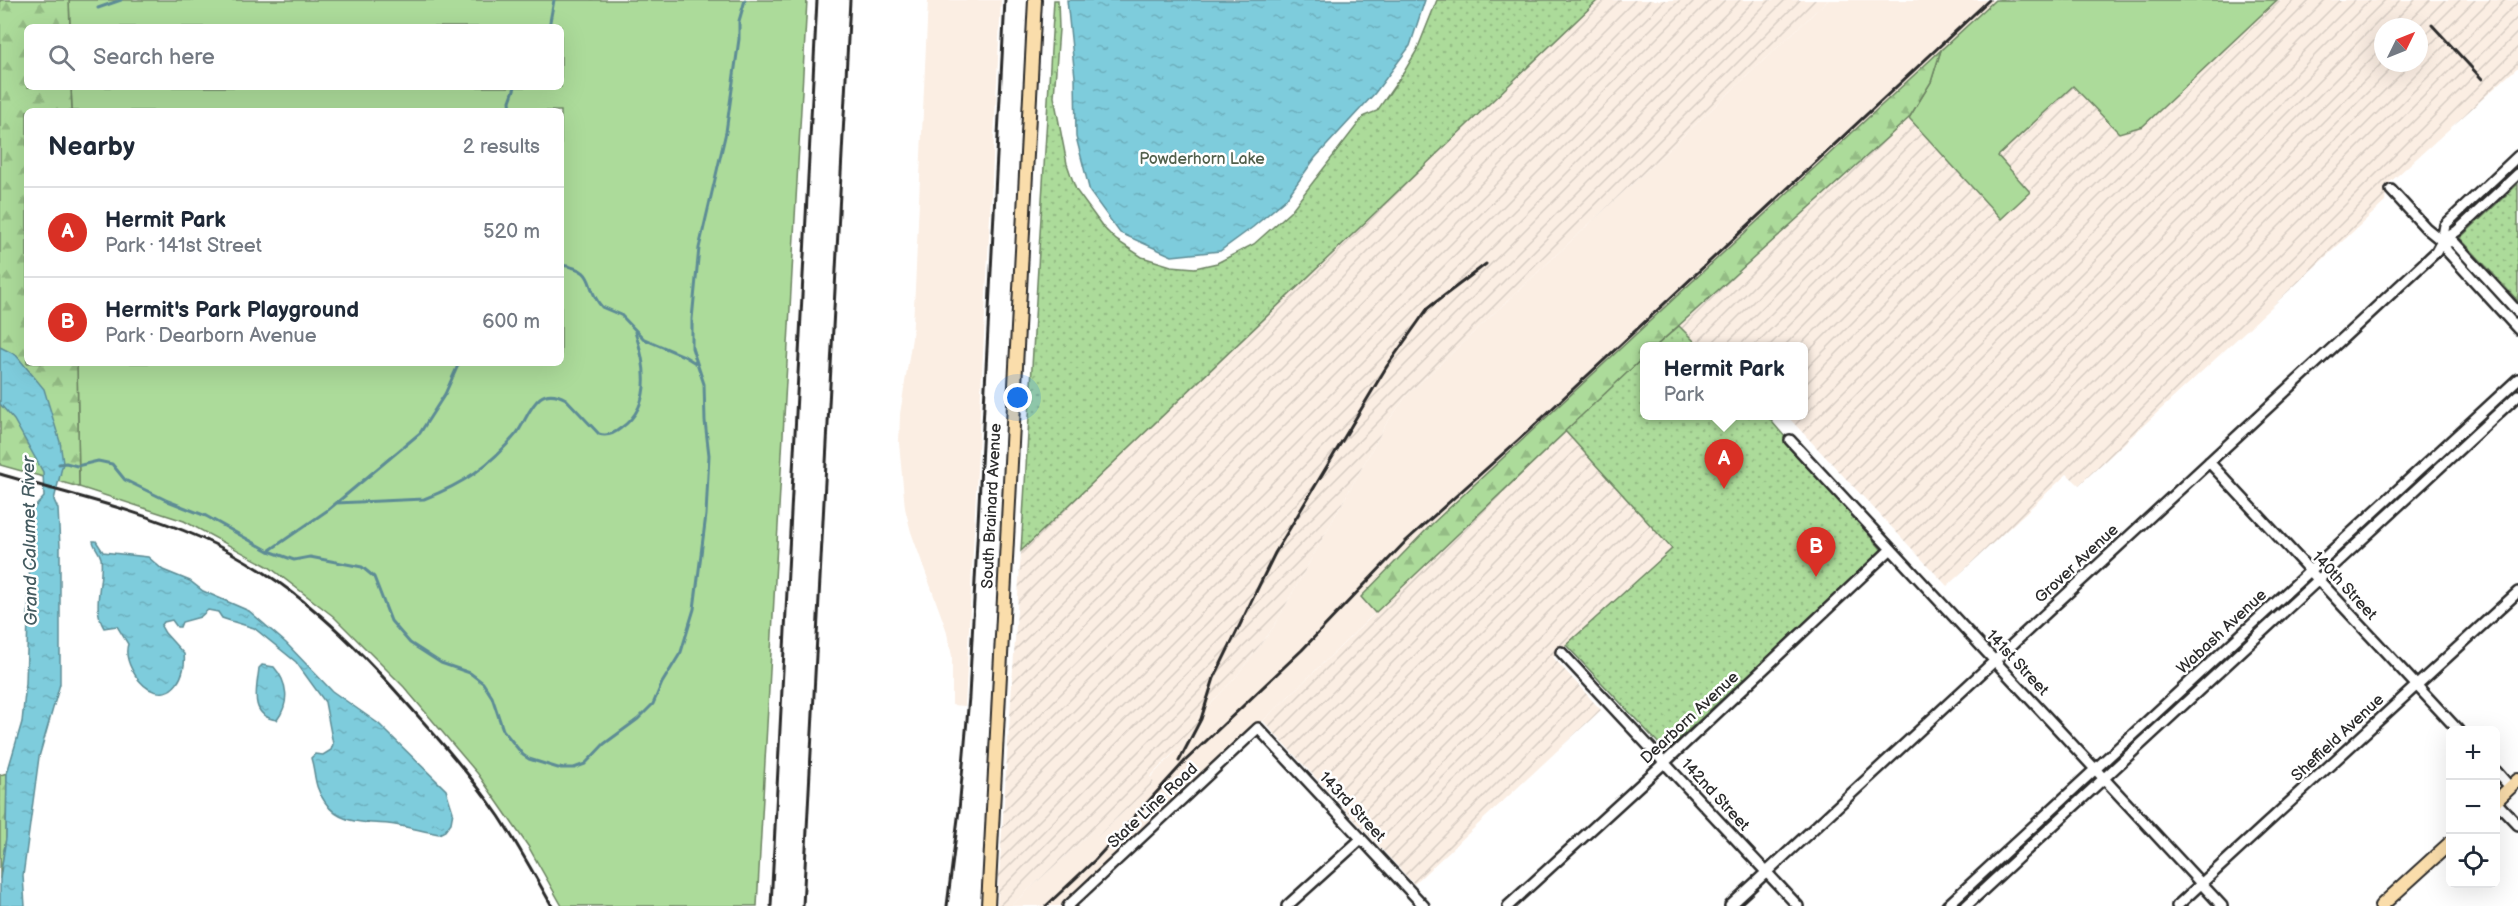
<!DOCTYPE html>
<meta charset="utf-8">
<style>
body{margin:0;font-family:"Balsamiq Sans",sans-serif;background:#f6f6f7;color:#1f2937}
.controls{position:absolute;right:18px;bottom:18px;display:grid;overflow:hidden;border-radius:9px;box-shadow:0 6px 24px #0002}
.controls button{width:54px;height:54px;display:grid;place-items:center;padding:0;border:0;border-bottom:2px solid #e0e1e3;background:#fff;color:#1f2937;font:30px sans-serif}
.compass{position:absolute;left:2374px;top:18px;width:54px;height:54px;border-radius:50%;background:#fff;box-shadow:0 6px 24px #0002;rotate:47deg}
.you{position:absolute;left:1018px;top:398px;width:21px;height:21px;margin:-15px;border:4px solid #fff;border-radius:50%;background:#1a73e8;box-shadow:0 0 0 9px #1a73e833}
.badge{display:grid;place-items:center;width:39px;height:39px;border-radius:50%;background:#d93025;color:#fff;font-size:20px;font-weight:700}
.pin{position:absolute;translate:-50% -50px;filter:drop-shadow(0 2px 3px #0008)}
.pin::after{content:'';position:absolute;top:32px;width:21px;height:18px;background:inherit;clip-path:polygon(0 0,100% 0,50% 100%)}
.popup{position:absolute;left:1640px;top:342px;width:168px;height:78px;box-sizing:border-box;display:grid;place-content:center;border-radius:9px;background:#fff;filter:drop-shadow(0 2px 4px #0005);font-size:20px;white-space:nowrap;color:#747a83}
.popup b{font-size:22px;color:#1f2937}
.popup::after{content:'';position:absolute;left:50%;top:100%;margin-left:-12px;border:12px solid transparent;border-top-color:#fff}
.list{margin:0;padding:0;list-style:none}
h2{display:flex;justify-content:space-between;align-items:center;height:78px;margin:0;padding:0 24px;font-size:26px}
h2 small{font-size:20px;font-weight:400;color:#747a83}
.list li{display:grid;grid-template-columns:39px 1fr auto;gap:18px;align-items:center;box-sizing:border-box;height:90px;padding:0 24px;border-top:2px solid #e0e1e3}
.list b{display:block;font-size:22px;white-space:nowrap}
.list p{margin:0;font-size:20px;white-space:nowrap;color:#747a83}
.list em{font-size:20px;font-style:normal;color:#747a83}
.icon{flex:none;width:33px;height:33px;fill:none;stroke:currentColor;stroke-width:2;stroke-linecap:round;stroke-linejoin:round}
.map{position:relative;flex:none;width:2518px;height:906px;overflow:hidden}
.search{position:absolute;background:#fff;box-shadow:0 6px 24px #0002;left:24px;top:24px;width:540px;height:66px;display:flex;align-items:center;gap:15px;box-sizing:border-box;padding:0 21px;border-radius:9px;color:#747a83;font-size:22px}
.panel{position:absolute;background:#fff;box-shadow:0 6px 24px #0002;left:24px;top:108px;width:540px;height:258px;border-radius:9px}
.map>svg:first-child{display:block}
.built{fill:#fbeee3}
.industrial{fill:url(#industrial-furrows);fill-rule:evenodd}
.grass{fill:#acdb9a;stroke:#6c8362;stroke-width:1.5}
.forest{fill:url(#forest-firs);stroke:#6c8362;stroke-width:1.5}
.park{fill:url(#park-dots);stroke:#6c8362;stroke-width:1.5}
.water{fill:url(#water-ripples);stroke:#5d8c95;stroke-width:1.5}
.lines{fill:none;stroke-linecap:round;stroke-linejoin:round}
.stream{stroke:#5d8c95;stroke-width:3}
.minor-casing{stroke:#2b2b2b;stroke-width:14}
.major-casing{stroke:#2b2b2b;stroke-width:16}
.minor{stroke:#fff;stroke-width:9}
.major{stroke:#faddab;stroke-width:12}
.rail{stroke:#2b2b2b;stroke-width:3}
.labels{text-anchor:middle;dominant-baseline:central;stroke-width:5;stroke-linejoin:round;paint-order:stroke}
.park-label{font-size:16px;fill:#52604c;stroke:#fff}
.street-label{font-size:16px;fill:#2b2b2b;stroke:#fff}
.water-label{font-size:18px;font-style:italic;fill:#445b60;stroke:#fff}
</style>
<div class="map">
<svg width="2518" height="906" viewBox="0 0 2518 906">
<defs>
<pattern id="industrial-furrows" width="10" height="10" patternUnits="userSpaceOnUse" patternTransform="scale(1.5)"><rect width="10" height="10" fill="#fbeee3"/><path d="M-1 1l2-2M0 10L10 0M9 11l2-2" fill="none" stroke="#d7ccc3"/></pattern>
<pattern id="forest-firs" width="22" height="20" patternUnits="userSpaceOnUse" patternTransform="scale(1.5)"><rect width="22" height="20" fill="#acdb9a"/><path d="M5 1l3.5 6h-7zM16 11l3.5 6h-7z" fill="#94bc85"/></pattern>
<pattern id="park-dots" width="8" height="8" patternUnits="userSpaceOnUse" patternTransform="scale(1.5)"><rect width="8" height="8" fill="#acdb9a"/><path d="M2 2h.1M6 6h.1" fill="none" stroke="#94bc85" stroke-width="1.8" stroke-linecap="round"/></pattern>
<pattern id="water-ripples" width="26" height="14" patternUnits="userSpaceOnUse" patternTransform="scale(1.5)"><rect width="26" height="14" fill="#7eccdc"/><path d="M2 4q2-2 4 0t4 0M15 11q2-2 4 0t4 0" fill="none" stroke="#6dafbd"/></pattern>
</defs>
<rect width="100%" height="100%" fill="#fff"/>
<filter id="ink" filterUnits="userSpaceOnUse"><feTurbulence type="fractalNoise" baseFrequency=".0167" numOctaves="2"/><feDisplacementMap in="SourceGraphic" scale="12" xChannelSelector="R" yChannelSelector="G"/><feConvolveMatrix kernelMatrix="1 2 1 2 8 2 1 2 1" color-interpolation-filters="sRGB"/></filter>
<g filter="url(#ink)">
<path class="built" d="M928 0H1001L965 706 952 705V656L946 629 911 532 905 508 899 443 900 414 912 338 915 289Z
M1828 0H1995L1432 524 1361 598 1375 613 1263 721 1258 722 1061 906H1011L1093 830 1098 836 1154 783 1150 778 1202 724 1197 718 1235 678 1273 628 1386 424 1408 394Z"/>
<path class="industrial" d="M1598 0H1828L1408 394 1386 424 1273 628 1235 678 1197 718 1202 724 1150 777 1154 783 1098 836 1092 831 1011 906H997L1021 551Z
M2277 0H2518V67L2387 185 2385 202 2079 485 2067 474 1947 586 1787 416H1804V346H1699L1679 326 1909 118 2001 218 1998 156 2073 85 2143 126ZM2383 27H2419V63H2383Z
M1565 431 1672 549 1553 657 1601 710 1414 884 1263 721Z"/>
<path class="grass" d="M69 0H807L757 906H562L528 846 478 774 404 687 333 616 269 567 184 521 79 487 77 363H561V111H72L71 87H561V27H70Z
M1995 0H2277L2143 126 2119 133 2073 86 1998 156 2030 192 2001 219 1909 118 1931 82 1941 50Z"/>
<path class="forest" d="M0 0H69L70 27H27V87H71L72 111H27V363H77L79 487 0 465Z
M1941 50 1931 82 1909 118 1656 346H1644V357L1375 613 1361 597 1432 524Z
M7 773 6 838 0 879V775Z"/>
<path class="park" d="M1054 0H1058L1059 29 1054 97 1067 164 1076 190 1103 227 1116 240 1142 257 1171 266 1195 268 1217 263 1254 244 1290 212 1364 116 1377 111 1404 72 1417 50 1437 0H1598L1021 551Z
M2518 184V301L2460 238Z
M1679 326 1699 346H1656Z
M1644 357V416H1767L1881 549 1880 553 1669 748 1665 750 1566 645 1672 549 1565 431Z"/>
<path class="water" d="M1067 0H1425L1410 46 1375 93 1315 158 1286 199 1253 227 1220 251 1172 256 1120 233 1090 192 1076 137 1075 77Z
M0 347 16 355 44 389 60 442 63 463 54 500 58 509 60 546V684L39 757 23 876 25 906H0V879L6 838 7 773 22 722 26 683 31 522 23 513 33 509 44 497 43 472 14 420 0 404Z
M93 541H96L103 552 148 557 163 570 190 581 203 591 249 611 286 643 332 691 379 724 446 790 453 812 451 823 445 831 439 834C422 831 405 826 388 824 364 822 340 825 325 802 313 785 316 774 311 758L315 754 323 755 331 750 333 744 325 702 296 662 254 628 231 621 222 618 218 612 208 610 200 617 182 622 180 627H177L172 620 164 622 161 626 165 633 184 654C187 674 173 702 149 689 136 681 123 659 128 644L117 626 104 628C91 607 104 581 101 558 99 551 94 547 93 541Z
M262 665 274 667C288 683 290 703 277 720 248 716 257 688 259 668Z"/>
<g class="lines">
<path class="stream" d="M98 8 121 0
M549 27 554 0
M511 111 510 101 515 87
M561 265C599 270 583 286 602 307L621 315 644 339 684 356 697 364
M59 464 66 463 77 466 98 461 112 464 125 480 168 501 206 516 269 551 294 560 310 557 362 567 374 577 391 621 410 643 441 663 470 673 483 683 492 697 503 730 523 755 529 759 558 768H574L585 764 604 744 638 719 653 704 662 683 681 652 694 609 706 515 709 455 705 421 704 384 692 348V319L699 248 726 132 739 39V21L745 0
M336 503 424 499C463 484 490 466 517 433 525 422 529 407 540 398 548 392 557 394 566 399L599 434C608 437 615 433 621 428 653 406 646 364 635 332
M270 550 328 510 420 433 445 394 459 363"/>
<g class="minor-casing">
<path id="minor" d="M2391 190 2426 228 2442 241 2447 251 2518 329
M2442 241 2454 242 2518 312
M2442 241 2457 231 2518 174
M1790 440 2222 906
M2209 462 2458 730
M1561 652 1798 906
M2496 771 2510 787
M2496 802 2518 825
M1068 906 1258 728 1424 906
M1287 906 1361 839
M1508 906 1664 763 1891 549
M1730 906 2436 252 2442 241 2445 225 2518 156
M1947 906 2518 379
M1966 906 2518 395
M2177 906 2518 592"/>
</g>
<g class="major-casing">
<path id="major" d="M2496 801 2518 780
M988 906 1035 0
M2381 906 2450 843"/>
</g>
<use href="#minor" class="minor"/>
<use href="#major" class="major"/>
<path class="rail" d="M2432 25 2482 79
M0 474C67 494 136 509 199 537 281 573 343 631 401 697 435 735 470 774 499 816 518 845 535 876 552 906
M1179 761 1201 719 1214 678 1275 553 1387 366 1428 308 1486 264
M771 906 817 0
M803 906 850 0
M947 906 959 810 969 697 1005 0
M1046 906 1095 860 1185 761 1302 650 1406 541 1526 433 1989 0"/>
</g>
</g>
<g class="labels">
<g class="park-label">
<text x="1202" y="159">Powderhorn Lake</text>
</g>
<g class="street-label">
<text transform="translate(992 506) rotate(-87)">South Brainard Avenue</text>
<text transform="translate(2077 564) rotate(-43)">Grover Avenue</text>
<text transform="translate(2344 586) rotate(47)">140th Street</text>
<text transform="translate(2222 632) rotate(-43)">Wabash Avenue</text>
<text transform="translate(2017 663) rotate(47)">141st Street</text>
<text transform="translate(1690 718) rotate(-43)">Dearborn Avenue</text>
<text transform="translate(2338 738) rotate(-43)">Sheffield Avenue</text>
<text transform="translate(1715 795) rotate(47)">142nd Street</text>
<text transform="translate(1153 806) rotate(-43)">State Line Road</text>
<text transform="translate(1352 807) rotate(47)">143rd Street</text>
</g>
<g class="water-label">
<text transform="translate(30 541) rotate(-91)">Grand Calumet River</text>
</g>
</g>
</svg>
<div class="controls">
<button>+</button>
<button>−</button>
<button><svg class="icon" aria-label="locate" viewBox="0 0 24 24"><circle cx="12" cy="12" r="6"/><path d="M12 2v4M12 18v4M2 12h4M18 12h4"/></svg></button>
</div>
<svg class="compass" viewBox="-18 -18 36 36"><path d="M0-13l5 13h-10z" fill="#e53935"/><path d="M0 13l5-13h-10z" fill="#747a83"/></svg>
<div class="you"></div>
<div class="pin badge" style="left:1724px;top:489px">A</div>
<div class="popup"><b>Hermit Park</b>Park</div>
<div class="pin badge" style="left:1816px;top:577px">B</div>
<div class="search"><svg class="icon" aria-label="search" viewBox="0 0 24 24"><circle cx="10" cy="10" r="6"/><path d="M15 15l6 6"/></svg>Search here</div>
<section class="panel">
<h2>Nearby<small>2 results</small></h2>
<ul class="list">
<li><span class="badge">A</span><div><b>Hermit Park</b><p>Park · 141st Street</p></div><em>520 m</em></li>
<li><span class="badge">B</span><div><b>Hermit's Park Playground</b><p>Park · Dearborn Avenue</p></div><em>600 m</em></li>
</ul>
</section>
</div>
